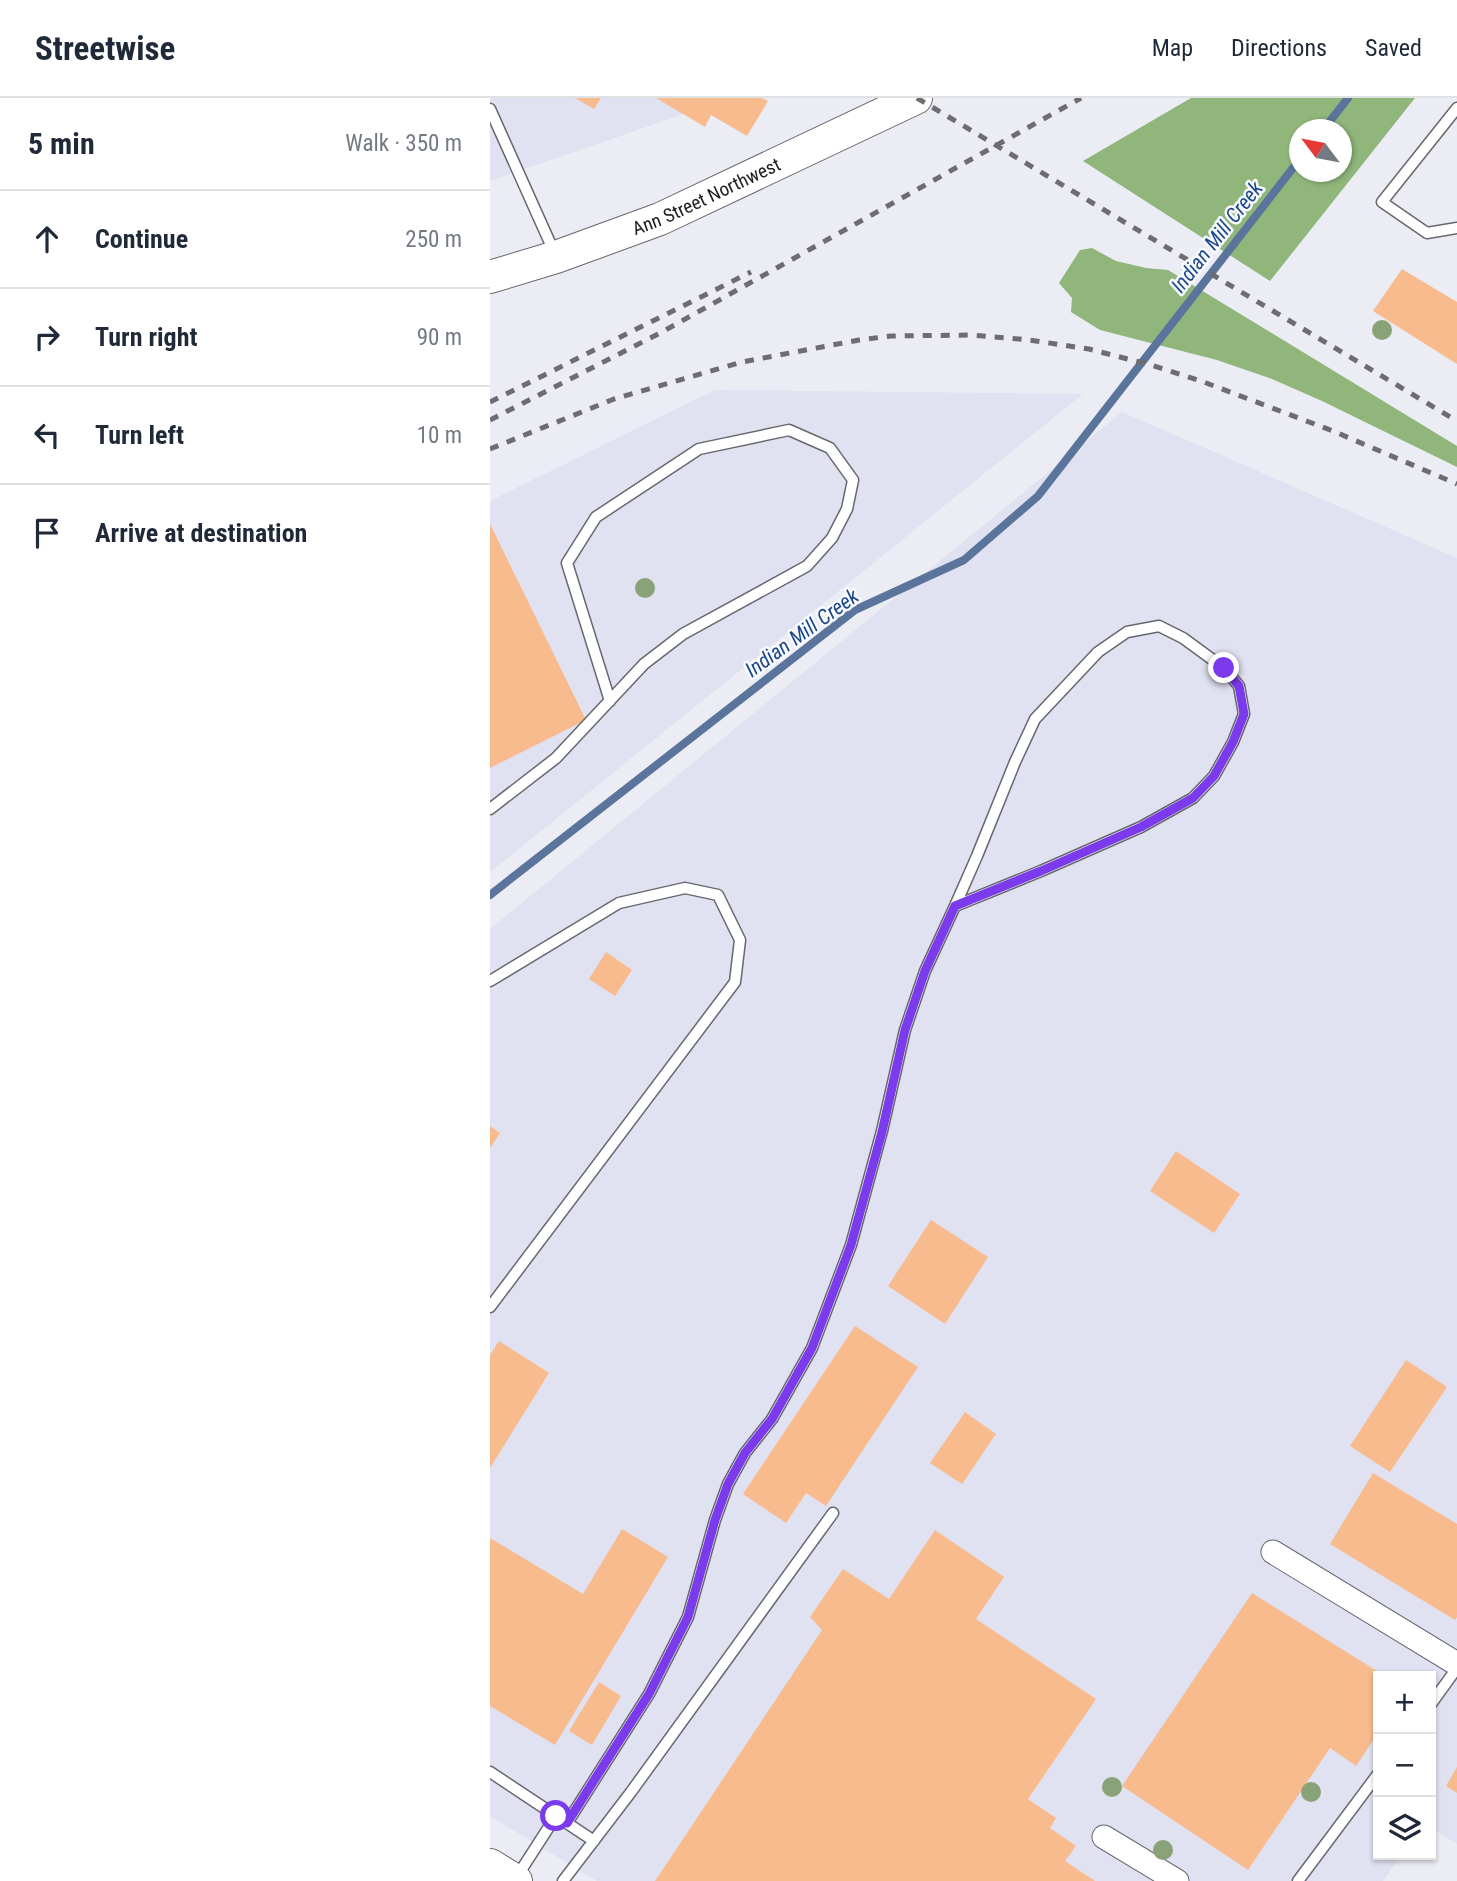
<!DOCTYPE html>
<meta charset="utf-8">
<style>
body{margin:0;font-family:"Roboto Condensed",sans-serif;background:#f6f6f7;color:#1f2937}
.controls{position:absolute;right:21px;bottom:21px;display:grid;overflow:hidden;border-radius:0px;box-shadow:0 2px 5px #0004}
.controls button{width:63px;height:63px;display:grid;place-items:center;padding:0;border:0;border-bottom:2px solid #e0e1e3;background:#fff;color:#1f2937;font:35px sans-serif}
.compass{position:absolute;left:799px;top:21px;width:63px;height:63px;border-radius:50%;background:#fff;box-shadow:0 2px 5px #0004;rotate:302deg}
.stop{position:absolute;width:21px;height:21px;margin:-16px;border:5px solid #7c3aed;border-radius:50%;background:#fff}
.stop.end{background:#7c3aed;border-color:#fff;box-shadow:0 2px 7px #0008}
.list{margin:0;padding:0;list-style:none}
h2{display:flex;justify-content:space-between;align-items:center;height:91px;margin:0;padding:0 28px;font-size:30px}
h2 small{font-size:23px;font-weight:400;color:#747a83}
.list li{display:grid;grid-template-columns:46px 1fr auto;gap:21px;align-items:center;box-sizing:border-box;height:98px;padding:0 28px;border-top:2px solid #e0e1e3}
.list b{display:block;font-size:26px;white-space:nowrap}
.list em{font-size:23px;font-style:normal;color:#747a83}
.icon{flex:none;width:38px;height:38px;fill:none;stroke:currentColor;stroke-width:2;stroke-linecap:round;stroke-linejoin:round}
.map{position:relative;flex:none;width:967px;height:1783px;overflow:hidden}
header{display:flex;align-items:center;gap:42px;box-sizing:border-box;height:98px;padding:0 35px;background:#fff;border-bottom:2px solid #e0e1e3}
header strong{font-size:33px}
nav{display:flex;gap:38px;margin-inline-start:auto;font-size:24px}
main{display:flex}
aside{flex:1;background:#fff}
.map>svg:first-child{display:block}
.built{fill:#e0e1f1}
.forest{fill:#90b67b;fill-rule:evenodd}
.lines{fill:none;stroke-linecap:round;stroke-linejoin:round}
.stream{stroke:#5a749b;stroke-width:8}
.building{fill:#f8bb8e}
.lane-casing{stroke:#67686e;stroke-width:13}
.street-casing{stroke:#67686e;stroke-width:25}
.secondary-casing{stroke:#67686e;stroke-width:34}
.lane{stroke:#fff;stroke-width:10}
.street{stroke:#fff;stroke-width:23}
.secondary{stroke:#fff;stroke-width:32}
.rail{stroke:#6c6c71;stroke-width:5;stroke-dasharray:9 9;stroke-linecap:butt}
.tree{fill:#89a278}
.route{stroke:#7c3aed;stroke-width:9}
.labels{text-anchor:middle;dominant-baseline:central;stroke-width:5;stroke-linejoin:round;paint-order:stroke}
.street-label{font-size:19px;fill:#212124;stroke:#f9fafe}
.water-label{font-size:21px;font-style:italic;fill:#1a488b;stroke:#f9fafe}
</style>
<header>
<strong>Streetwise</strong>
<nav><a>Map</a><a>Directions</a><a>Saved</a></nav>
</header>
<main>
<aside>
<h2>5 min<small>Walk · 350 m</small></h2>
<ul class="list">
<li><svg class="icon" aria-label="ahead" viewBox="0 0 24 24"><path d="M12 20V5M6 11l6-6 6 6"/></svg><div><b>Continue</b></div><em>250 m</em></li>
<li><svg class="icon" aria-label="right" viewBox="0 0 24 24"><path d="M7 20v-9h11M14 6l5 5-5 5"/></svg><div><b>Turn right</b></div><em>90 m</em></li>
<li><svg class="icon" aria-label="left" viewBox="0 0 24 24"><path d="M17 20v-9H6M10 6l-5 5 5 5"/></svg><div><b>Turn left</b></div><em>10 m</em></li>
<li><svg class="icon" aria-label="arrive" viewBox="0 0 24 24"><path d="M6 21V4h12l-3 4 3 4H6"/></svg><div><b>Arrive at destination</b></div></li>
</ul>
</aside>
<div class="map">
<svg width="967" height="1783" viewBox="0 0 967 1783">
<rect width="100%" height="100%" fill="#ebecf4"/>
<path class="built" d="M0 0H240L0 83Z
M225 292 593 296 0 774V403Z
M632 314 967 460V1746L941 1730V1578H888V1757H912L893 1783H107L0 1718V831Z"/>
<path class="forest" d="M701 0H925L780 183 593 63ZM810 32H852V74H810Z
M602 150 626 163 656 170 678 172 967 348V369L832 303 782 281 727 262 610 232 581 214 582 200 569 185 590 152Z"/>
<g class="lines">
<path class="stream" d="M833 32 858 0
M0 797 365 512 474 462 548 398 810 61"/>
</g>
<path class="building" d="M85 0H111L104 11Z
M166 0H272L278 3 257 38 221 17 215 29Z
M912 171 967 204V266L883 213Z
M0 426 96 622 0 670Z
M116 854 142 872 125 898 99 881Z
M0 1028 10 1035 0 1050Z
M686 1053 750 1096 724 1135 660 1093Z
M441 1122 498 1159 455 1226 398 1188Z
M365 1228 428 1269 336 1408 316 1395 296 1425 253 1396Z
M9 1243 59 1275 0 1370V1257Z
M916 1262 957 1289 900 1374 860 1348Z
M475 1314 506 1336 472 1386 440 1365Z
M883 1375 967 1426V1519L965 1522 840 1446Z
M132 1431 178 1459 65 1647 0 1608V1440L93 1496Z
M445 1432 514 1479 486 1521 606 1601 538 1701 566 1720 560 1730 586 1748 575 1763 605 1783H165L332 1532 320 1519 353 1471 399 1501Z
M762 1495 895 1578H888V1635L866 1668 840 1650 758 1772 632 1688Z
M109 1584 131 1598 102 1647 79 1633Z
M967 1669V1695L956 1688Z"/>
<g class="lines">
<g class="lane-casing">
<path id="lane" d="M967 10 892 104 937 135 967 130
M0 11 65 156
M0 711 66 660 154 566 193 536 317 468 342 440 357 411 363 382 340 350 299 332 209 351 106 419 77 465 120 603
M0 883 129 805 195 790 228 797 250 842 245 884 0 1209
M941 1606 967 1570
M0 1674 104 1743
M77 1725 159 1596 198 1519 225 1422 238 1386 255 1355 282 1321 322 1250 361 1147 392 1033 415 932 435 873 465 808 487 758 525 664 545 621 608 554 637 534 669 528 693 540 734 570 749 588 754 616 743 644 724 678 703 700 651 729 551 773 465 808
M26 1780 66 1718
M73 1783 141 1694 343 1415
M808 1783 888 1676"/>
</g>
<g class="street-casing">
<path id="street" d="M783 1454 967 1566
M614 1739 687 1783"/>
</g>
<g class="secondary-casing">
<g id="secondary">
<path id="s1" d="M0 179 66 159 170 121 426 0"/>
<path d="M0 1767 26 1783"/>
</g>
</g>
<use href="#lane" class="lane"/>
<use href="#street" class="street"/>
<use href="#secondary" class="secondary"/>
<path class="rail" d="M427 0 967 323
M0 304 261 174
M0 322 172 234 591 0
M0 351 124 301 252 264 369 242 401 238 482 237 539 242 599 251 661 267 711 283 843 333 967 386"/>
</g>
<g class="tree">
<circle cx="892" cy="232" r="10"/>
<circle cx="155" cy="490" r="10"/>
<circle cx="622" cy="1689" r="10"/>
<circle cx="821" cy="1694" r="10"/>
<circle cx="673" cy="1752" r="10"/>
</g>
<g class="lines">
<path class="route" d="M66 1718 77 1725 159 1596 198 1519 225 1422 238 1386 255 1355 282 1321 322 1250 361 1147 392 1034 415 932 435 873 465 808 551 773 651 729 703 700 724 678 743 644 754 616 749 588 734 570"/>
</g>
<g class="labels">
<g class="street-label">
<text stroke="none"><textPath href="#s1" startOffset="231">Ann Street Northwest</textPath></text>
</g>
<g class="water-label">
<text transform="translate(727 139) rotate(-52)">Indian Mill Creek</text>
<text transform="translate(312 535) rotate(-36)">Indian Mill Creek</text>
</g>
</g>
</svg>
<div class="controls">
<button>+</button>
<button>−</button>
<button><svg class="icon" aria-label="layers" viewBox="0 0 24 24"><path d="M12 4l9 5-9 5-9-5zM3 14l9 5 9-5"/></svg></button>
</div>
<svg class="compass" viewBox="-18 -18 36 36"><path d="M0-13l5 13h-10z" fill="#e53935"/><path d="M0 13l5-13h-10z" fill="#747a83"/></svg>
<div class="stop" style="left:66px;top:1718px"></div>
<div class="stop end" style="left:734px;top:570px"></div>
</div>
</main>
